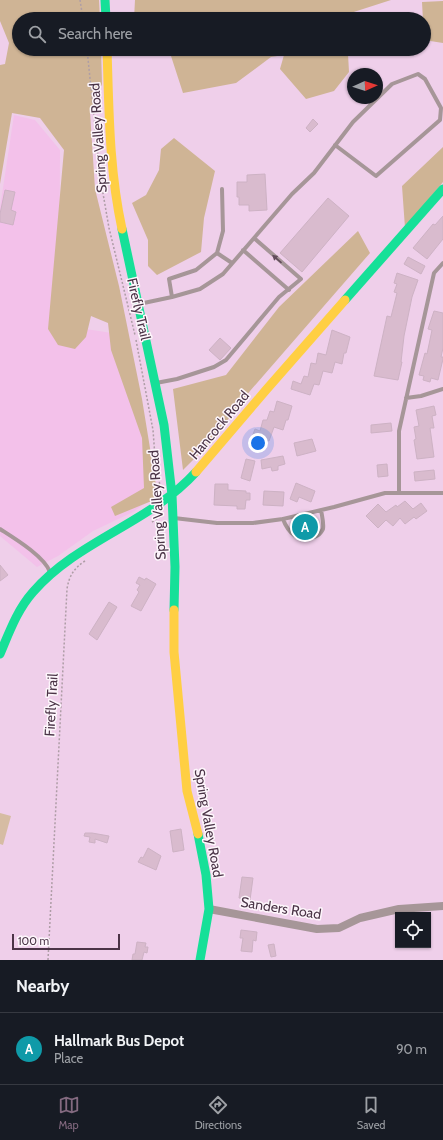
<!DOCTYPE html>
<style>
body{margin:0;font-family:Cabin,sans-serif;background:#20242c;color:#f1f3f6}
.controls{position:absolute;right:12px;bottom:12px;display:grid;overflow:hidden;border-radius:0px;box-shadow:0 1px 3px #0004}
.controls button{width:36px;height:36px;display:grid;place-items:center;padding:0;border:0;border-bottom:1px solid #363941;background:#171b24;color:#f1f3f6;font:20px sans-serif}
.compass{position:absolute;left:347px;top:68px;width:36px;height:36px;border-radius:50%;background:#171b24;box-shadow:0 1px 3px #0004;rotate:87deg}
.scale{position:absolute;left:12px;bottom:10px;width:108px;box-sizing:border-box;padding-left:4px;border:2px solid #4b3447;border-top:0;font-size:11px;line-height:14px;white-space:nowrap;color:#4b3447;-webkit-text-stroke:3px #fdf6fb;paint-order:stroke}
.you{position:absolute;left:258px;top:443px;width:14px;height:14px;margin:-10px;border:3px solid #fff;border-radius:50%;background:#1a73e8;box-shadow:0 0 0 6px #1a73e833}
.badge{display:grid;place-items:center;width:26px;height:26px;border-radius:50%;background:#846a80;color:#fff;font-size:13px;font-weight:700}
.pin{position:absolute;translate:-50% -50%;border:2px solid #fff;box-shadow:0 1px 4px #0006}
.list{margin:0;padding:0;list-style:none}
h2{display:flex;justify-content:space-between;align-items:center;height:52px;margin:0;padding:0 16px;font-size:17px}
h2 small{font-size:13px;font-weight:400;color:#9ea1a6}
.list li{display:grid;grid-template-columns:26px 1fr auto;gap:12px;align-items:center;box-sizing:border-box;height:72px;padding:0 16px;border-top:1px solid #363941}
.list b{display:block;font-size:15px;white-space:nowrap}
.list p{margin:0;font-size:13px;white-space:nowrap;color:#9ea1a6}
.list em{font-size:13px;font-style:normal;color:#9ea1a6}
.icon{flex:none;width:22px;height:22px;fill:none;stroke:currentColor;stroke-width:2;stroke-linecap:round;stroke-linejoin:round}
.map{position:relative;flex:none;width:443px;height:960px;overflow:hidden}
.search{position:absolute;background:#171b24;box-shadow:0 1px 3px #0004;left:12px;right:12px;top:12px;height:44px;display:flex;align-items:center;gap:10px;box-sizing:border-box;padding:0 14px;border-radius:22px;color:#9ea1a6;font-size:15px}
.sheet{height:124px;background:#171b24}
nav{display:flex;justify-content:space-around;align-items:center;box-sizing:border-box;height:56px;border-top:1px solid #363941;background:#171b24;font-size:11px;color:#9ea1a6}
nav a{display:grid;justify-items:center;gap:2px}
nav .on{color:#846a80}
.map>svg:first-child{display:block}
.built{fill:#f3c1ea}
.green{fill:#d6bca3}
.forest{fill:#cfb495}
.building{fill:#d9bbce;stroke:#cdb2c4}
.lines{fill:none;stroke-linecap:round;stroke-linejoin:round}
.path{stroke:#ae9da6;stroke-width:1.5;stroke-dasharray:2 2;stroke-linecap:butt}
.lane{stroke:#a69698;stroke-width:4}
.street{stroke:#a69698;stroke-width:8}
.fast{stroke:#16e098;stroke-width:9}
.slow{stroke:#ffcf43;stroke-width:9}
.oneway{fill:#624c5b}
.labels{text-anchor:middle;dominant-baseline:central;stroke-width:3;stroke-linejoin:round;paint-order:stroke}
.street-label{font-size:14px;fill:#4b3447;stroke:#fdf6fb}
</style>
<div class="map">
<svg width="443" height="960" viewBox="0 0 443 960">
<rect width="100%" height="100%" fill="#efcfea"/>
<path class="built" d="M14 115 35 120 60 150 59 325 125 335 145 423 148 501 133 512 93 531 58 556 37 567 0 536V208Z"/>
<path class="green" d="M0 813 11 816 3 845 0 844Z"/>
<path class="forest" d="M0 0H99L100 19H19V49H101L102 84 90 112 95 189 119 286 142 399 156 485 154 500 115 516 111 507 144 488 142 438 111 350 108 323 91 316 86 337 75 349 58 345 48 329 64 150 40 118 12 113 0 184V65L5 64 9 43 0 21Z
M135 0H391L332 19H134Z
M443 1V43L424 40 422 2Z
M131 49H335L348 54 349 72 334 91 306 99 280 69 284 55 271 57 236 83 183 93 171 56 131 54Z
M174 138 215 171 204 218 201 252 157 275 148 266V240L132 203 146 195 159 170 161 149Z
M443 147V182L405 228 402 186Z
M358 231 370 253 250 391 209 444 183 470 173 389 226 375 279 307Z"/>
<path class="building" d="M313 119 318 124 310 132 306 128Z
M265 174 267 210 249 211V205H239V197H237V182H247V175Z
M5 190 15 192 11 210 16 212 13 225 0 222V214Z
M328 198 349 216 302 272 280 253Z
M443 216V239L427 259 413 248 433 224 435 225Z
M408 257 425 266 421 274 404 264Z
M397 273 418 280 412 297 404 336 401 362H402L398 380 374 376 387 316 391 317 397 293 394 292 397 284 394 283Z
M434 311 443 313V348L441 357H443V359L438 380 431 378 430 382 423 380 424 376 419 375 425 353 427 354 432 330 428 329Z
M332 330 350 337 346 353H344L342 364 335 362 332 373 323 371 319 385 314 384 310 395 291 389 293 381 301 384 304 376 308 377 311 363 316 364 318 353 326 355Z
M220 338 231 348 220 360 209 350Z
M277 401 292 406 288 420H286L283 430 274 427 269 441 252 437 255 429 260 431 263 420H267L270 411 274 412Z
M434 406 436 415 432 416 434 428H430L434 457 417 459 414 440 416 439 414 427 419 426 416 410Z
M391 423 392 431 371 433V425Z
M312 439 316 451 297 456 294 443Z
M283 456 285 464 278 466V470L272 471 271 467 262 469 261 460Z
M246 459 255 461 250 481 241 478Z
M387 464 388 476 378 477 377 465Z
M434 470 435 479 415 481 414 472Z
M296 483 315 491 311 502 299 497 297 502 290 499Z
M215 484H228V490L246 491V493H250V500H246L245 509H237V506L214 505Z
M264 491 284 492 283 506 263 505Z
M405 501 413 509 421 503 427 511 416 519 414 517 405 524 400 518 393 526 386 520 378 528 366 516 378 504 386 512 396 505 397 507Z
M312 523 313 529 298 532 297 526Z
M0 565 8 575 0 581Z
M139 577 145 580 146 578 156 584 141 611 131 606 139 592 137 590 140 585 136 583Z
M109 602 117 607 97 640 89 634Z
M181 829 184 850 173 852 170 831Z
M85 833H92L109 836 107 843 95 839V843L89 842 90 837 84 836Z
M148 848 161 856 156 870 138 862 141 857 143 858Z
M242 877 253 878 250 900 239 898Z
M241 930 257 932 256 941 253 940 252 952 241 951 243 938H240Z
M137 942 146 943 145 947H148L147 953 144 952 142 960H132L133 954H135Z
M274 944 276 956 271 957 268 945Z"/>
<g class="lines">
<path class="path" d="M80 0 83 19
M87 49 100 176 109 228 135 335
M136 340 153 430 155 457 161 492
M304 519 307 533
M152 522 163 515V514
M48 960 67 589C69 576 74 568 85 561"/>
<path class="lane" d="M243 250 289 290
M217 253 232 263
M172 297 169 279 196 270 217 253 223 231 222 189
M139 304 172 297 200 289 223 274 292 194 314 173 353 122 392 84 418 74 425 79 441 108 440 120 376 176 335 145
M156 383 177 379 214 367 226 360 279 297 301 279 254 238
M406 398 421 396 443 389
M399 492V431L434 273 443 263
M174 518 217 523H253L283 519 334 507 385 493H443
M283 519C288 533 299 543 314 537 318 536 321 533 323 529 324 523 322 516 321 510
M0 529C14 538 44 556 50 572"/>
<path class="street" d="M209 909 317 929 339 928 360 918 399 909 443 906"/>
<path class="fast" d="M105 0 106 19
M122 229 164 425 172 495 175 567 174 610
M345 300 443 189
M0 654C9 633 17 610 33 592 78 540 150 523 196 472
M198 834 206 875 209 909 200 960"/>
<path class="slow" d="M107 49C109 109 109 169 122 229
M196 472 266 390 345 300
M174 610V652L187 791 198 834"/>
</g>
<defs><path id="oneway-solid" d="M-6-.8H1V-3.2L6.5 0L1 3.2V.8H-6Z"/></defs>
<use class="oneway" href="#oneway-solid" transform="translate(277 259) rotate(-139)"/>
<g class="labels">
<g class="street-label">
<text transform="translate(98 138) rotate(-94)">Spring Valley Road</text>
<text transform="translate(139 309) rotate(77)">Firefly Trail</text>
<text transform="translate(219 425) rotate(-50)">Hancock Road</text>
<text transform="translate(157 505) rotate(-94)">Spring Valley Road</text>
<text transform="translate(51 705) rotate(-87)">Firefly Trail</text>
<text transform="translate(209 823) rotate(80)">Spring Valley Road</text>
<text transform="translate(281 908) rotate(9)">Sanders Road</text>
</g>
</g>
</svg>
<div class="controls">
<button><svg class="icon" aria-label="locate" viewBox="0 0 24 24"><circle cx="12" cy="12" r="6"/><path d="M12 2v4M12 18v4M2 12h4M18 12h4"/></svg></button>
</div>
<svg class="compass" viewBox="-18 -18 36 36"><path d="M0-13l5 13h-10z" fill="#e53935"/><path d="M0 13l5-13h-10z" fill="#9ea1a6"/></svg>
<div class="scale">100 m</div>
<div class="you"></div>
<div class="pin badge" style="left:305px;top:527px;background:#0f9aa8">A</div>
<div class="search"><svg class="icon" aria-label="search" viewBox="0 0 24 24"><circle cx="10" cy="10" r="6"/><path d="M15 15l6 6"/></svg>Search here</div>
</div>
<section class="sheet">
<h2>Nearby<small></small></h2>
<ul class="list">
<li><span class="badge" style="background:#0f9aa8">A</span><div><b>Hallmark Bus Depot</b><p>Place</p></div><em>90 m</em></li>
</ul>
</section>
<nav>
<a class="on"><svg class="icon" aria-label="map" viewBox="0 0 24 24"><path d="M3 6l6-2 6 2 6-2v14l-6 2-6-2-6 2zM9 4v14M15 6v14"/></svg>Map</a>
<a><svg class="icon" aria-label="directions" viewBox="0 0 24 24"><path d="M12 3l9 9-9 9-9-9zM9 14v-3h6M13 9l2 2-2 2"/></svg>Directions</a>
<a><svg class="icon" aria-label="saved" viewBox="0 0 24 24"><path d="M7 4h10v16l-5-4-5 4z"/></svg>Saved</a>
</nav>
